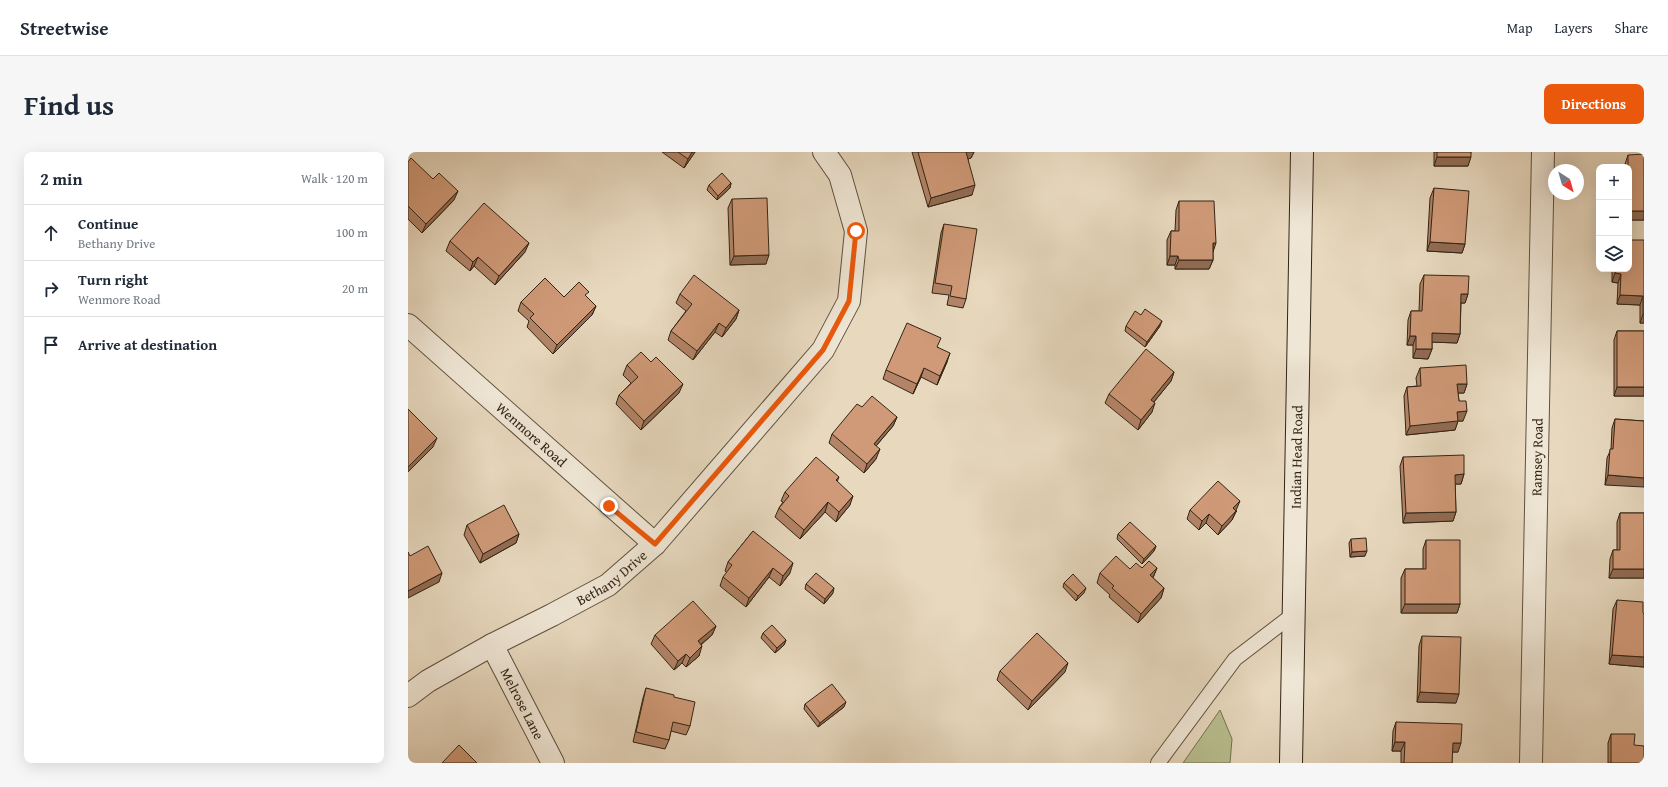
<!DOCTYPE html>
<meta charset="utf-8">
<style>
body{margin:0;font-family:"Gentium Book Plus",serif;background:#f6f6f7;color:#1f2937}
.controls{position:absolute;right:12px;top:12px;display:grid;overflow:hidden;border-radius:8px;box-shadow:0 4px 16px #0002}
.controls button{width:36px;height:36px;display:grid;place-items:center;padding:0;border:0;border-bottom:1px solid #e0e1e3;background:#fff;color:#1f2937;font:20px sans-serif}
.compass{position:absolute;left:1140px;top:12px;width:36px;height:36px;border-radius:50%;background:#fff;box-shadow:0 4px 16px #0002;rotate:143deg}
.stop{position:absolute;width:12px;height:12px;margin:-9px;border:3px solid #ea580c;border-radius:50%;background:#fff}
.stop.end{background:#ea580c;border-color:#fff;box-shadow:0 1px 4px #0008}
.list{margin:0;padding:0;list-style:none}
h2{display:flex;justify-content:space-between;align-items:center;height:52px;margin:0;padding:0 16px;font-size:17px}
h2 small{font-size:13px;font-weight:400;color:#747a83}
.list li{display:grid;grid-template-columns:26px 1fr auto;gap:12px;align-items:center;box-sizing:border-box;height:56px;padding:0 16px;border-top:1px solid #e0e1e3}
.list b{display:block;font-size:15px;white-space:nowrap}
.list p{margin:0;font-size:13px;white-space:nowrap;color:#747a83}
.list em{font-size:13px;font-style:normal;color:#747a83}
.icon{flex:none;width:22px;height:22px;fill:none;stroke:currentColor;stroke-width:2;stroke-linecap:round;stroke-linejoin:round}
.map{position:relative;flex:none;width:1236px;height:611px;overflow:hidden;border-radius:8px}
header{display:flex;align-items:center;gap:24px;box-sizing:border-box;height:56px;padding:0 20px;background:#fff;border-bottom:1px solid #e0e1e3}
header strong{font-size:19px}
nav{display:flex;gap:22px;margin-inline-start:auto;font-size:14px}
.intro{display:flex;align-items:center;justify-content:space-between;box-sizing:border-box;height:96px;padding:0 24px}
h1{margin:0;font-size:28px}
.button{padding:10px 18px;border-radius:8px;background:#ea580c;color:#fff;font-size:14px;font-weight:700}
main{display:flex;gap:24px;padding:0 24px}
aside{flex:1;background:#fff;border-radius:8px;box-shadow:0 4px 16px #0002}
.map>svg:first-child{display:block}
.green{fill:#b8be8f;stroke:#757152}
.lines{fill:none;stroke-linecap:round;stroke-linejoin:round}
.lane-casing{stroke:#5f513e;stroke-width:16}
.street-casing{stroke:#5f513e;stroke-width:24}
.secondary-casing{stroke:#322414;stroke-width:24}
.lane{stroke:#efe6d5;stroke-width:14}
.street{stroke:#efe6d5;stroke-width:22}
.secondary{stroke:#efe6d5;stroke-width:22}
.wall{fill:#b38467;stroke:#322414}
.shaded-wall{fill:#926c54;stroke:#322414}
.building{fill:#d09a78;stroke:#322414}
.route{stroke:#ea580c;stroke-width:5}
.labels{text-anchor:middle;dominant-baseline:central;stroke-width:4;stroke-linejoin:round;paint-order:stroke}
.street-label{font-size:14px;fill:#322414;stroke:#efe6d5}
</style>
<header>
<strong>Streetwise</strong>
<nav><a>Map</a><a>Layers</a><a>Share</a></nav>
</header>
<div class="intro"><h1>Find us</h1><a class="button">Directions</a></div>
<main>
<aside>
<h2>2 min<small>Walk · 120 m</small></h2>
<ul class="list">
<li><svg class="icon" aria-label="ahead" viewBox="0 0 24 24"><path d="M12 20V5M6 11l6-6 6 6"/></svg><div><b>Continue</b><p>Bethany Drive</p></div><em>100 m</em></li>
<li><svg class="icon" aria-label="right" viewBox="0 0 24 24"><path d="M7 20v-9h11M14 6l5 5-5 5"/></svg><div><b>Turn right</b><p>Wenmore Road</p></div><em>20 m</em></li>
<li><svg class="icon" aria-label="arrive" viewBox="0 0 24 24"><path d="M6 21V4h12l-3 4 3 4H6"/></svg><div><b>Arrive at destination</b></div></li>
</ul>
</aside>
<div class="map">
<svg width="1236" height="611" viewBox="0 0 1236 611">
<rect width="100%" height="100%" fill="#e7d8be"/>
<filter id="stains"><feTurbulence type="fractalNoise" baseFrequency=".005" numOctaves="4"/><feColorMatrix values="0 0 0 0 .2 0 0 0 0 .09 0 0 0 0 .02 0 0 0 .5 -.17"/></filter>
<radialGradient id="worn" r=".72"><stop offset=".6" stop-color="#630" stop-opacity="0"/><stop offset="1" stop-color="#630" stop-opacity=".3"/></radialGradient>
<path class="green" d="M812 558 824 587 822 611H775Z"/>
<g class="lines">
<g class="lane-casing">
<path id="lane" d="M750 611 827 507 886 462"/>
</g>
<g class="street-casing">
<g id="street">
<path id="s1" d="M0 173 247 392"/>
<path id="s2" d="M84 493 145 611"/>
<path id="s3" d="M0 544 20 529 84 493 144 463 200 433 247 392 415 198 441 149 448 79 432 23 416 0"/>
<path id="s4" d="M1123 611 1135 0"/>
</g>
</g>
<g class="secondary-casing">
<g id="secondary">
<path id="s5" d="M883 611 894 0"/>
</g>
</g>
<use href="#lane" class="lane"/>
<use href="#street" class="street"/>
<use href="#secondary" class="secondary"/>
</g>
<path class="wall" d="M254 0H287L276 16Z
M504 0H566L563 6 560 7 564 43 520 55Z
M1026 0H1063L1060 14H1026Z
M1220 3 1236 68H1221V15H1217V12Z
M0 10 46 48 14 81 0 67Z
M323 31 322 36 309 48 299 38 301 33Z
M1026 36 1057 92 1054 101 1019 99 1022 46Z
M324 47 358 112 322 113 320 56Z
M771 49 805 99V108L801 117H767V113H759V88L763 79H767L768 58Z
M536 72 558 147 555 156 539 153 541 143 524 141 533 81Z
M1236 88V171H1232V153L1209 152 1210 131 1204 130V117H1221Z
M42 89 117 100 87 133 66 114 62 119 38 99Z
M1016 123 1060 142 1057 151H1053L1052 182 1049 191 1024 190V197L1020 207 1005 206V193H999L1000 168 1003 159H1011L1012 132Z
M272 142 331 158 328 167 314 185 307 180 285 208 260 188 263 179 278 159 268 151Z
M156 145H179L188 154 184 163 145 202 119 175 121 169 110 159 113 150Z
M718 174H752L737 195 717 179Z
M1209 179H1236V244H1206V188Z
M530 195 539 210 529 233 513 225 505 242 475 227 478 218Z
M243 210 271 241 233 278 208 252 211 243 223 231 215 223 219 213Z
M1012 216 1059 232 1056 241H1050L1051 249 1055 269H1050L1047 278 998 283 996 244 999 235 1009 234 1008 226Z
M766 220 763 229 746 250 744 260 730 278 697 251 701 242Z
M454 255 489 265 485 274 468 294V307L456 321 421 291 424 282Z
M1207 267 1236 269 1197 333 1199 306 1203 297 1204 276Z
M995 305 1056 322 1053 332H1047L1048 360 1045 369 995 371 992 314Z
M431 325 429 330 442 353 428 370 417 360 392 387 367 365 371 356 375 350 373 349 377 340Z
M782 358 829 359 828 360 824 368 810 383 798 371 791 378 779 367Z
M1212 361H1236V426H1201L1202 407 1205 398H1209V370Z
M59 373 111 382 108 391 72 411 56 383Z
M345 379 382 421 372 434 361 425 338 455 312 434 315 425 319 421 317 419 320 410Z
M710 382 748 394 746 399 734 412 709 387Z
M943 387 957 404 942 405 941 391Z
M1018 388 1052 452 1049 461H993V426L997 417H1015V397Z
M734 416H749L745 426 756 436 753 446 730 471 701 445 702 443 689 431 692 421Z
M656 431 676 441 668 449 655 435Z
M398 432 425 441 416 452 397 437Z
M1209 448 1235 461 1236 462V515L1201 512 1205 457Z
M308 474 304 483 293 493 291 504 278 515 274 511 266 518 243 492 247 483Z
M355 481 378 488 376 493 367 501 353 486Z
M1014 484 1048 551 1009 550 1011 494Z
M592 519 657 520 620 558 589 528Z
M238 536 266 545 282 574 278 583 263 579 261 588 257 597 225 590 235 546Z
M397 552 436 555 410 575 396 557Z
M988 570 1050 600H1044V611H993V599H984L985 579Z
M1203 582 1226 593 1236 611H1200V591Z"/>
<path class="shaded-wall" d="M284 0H287L276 16 280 7Z
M558 0H566L563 6 554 9Z
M1029 5H1063L1060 14H1026Z
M323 31 322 36 309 48 310 44Z
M567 33 564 43 520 55 523 46Z
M50 39 46 48 14 81 18 72Z
M1224 59H1236V68H1221V62Z
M1022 90 1057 92 1054 101 1019 99Z
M121 91 117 100 87 133 91 124Z
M805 91H808L805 100Z
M361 103 358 112 322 113 326 104Z
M762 104H770L767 113H759Z
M70 105 66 114 62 119 65 110Z
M771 108H805L801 117H767Z
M1207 121 1213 122 1210 131 1204 130Z
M1053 142H1060L1057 151H1050Z
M1212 143 1235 144 1232 153 1209 152Z
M188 154 184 163 145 202 149 193Z
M331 158 328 167 314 185 318 176Z
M1235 162H1236V171H1232Z
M754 169 752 174 737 195 739 190Z
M311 171 307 180 285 208 289 199Z
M1024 181 1052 182 1049 191 1021 190Z
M1002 184H1008L1005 193H999Z
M1008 197H1024L1020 207 1005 206Z
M542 201 539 210 529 233 532 224Z
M516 216 513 225 505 242 509 232Z
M766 220 763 229 740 257 743 248Z
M275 232 271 241 233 278 236 269Z
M1049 232H1059L1056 241H1046Z
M1209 235H1236V244H1206Z
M747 251 744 260 730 278 733 268Z
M1059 259 1055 269H1050L1047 278 998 283 1002 274 1049 260Z
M489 265 485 274 462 301 466 292Z
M29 286 25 295 0 320V315Z
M472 297 468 307 456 321 459 312Z
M1056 322 1053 332H1043L1047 323Z
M1200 323 1236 326V335L1197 333Z
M445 344 442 353 428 370 431 360Z
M832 349 824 368 810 383 814 374 825 356Z
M420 350 417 360 392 387 396 378Z
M1048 360 1045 369 995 371 998 361Z
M801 362 798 371 791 378 794 369Z
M111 382 108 391 72 411 75 402Z
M748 394 746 399 734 412 736 407Z
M959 399 957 404 942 405 944 400Z
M385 411 382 421 372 434 375 424Z
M365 416 361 425 338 455 341 446Z
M749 416 745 425 738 433 742 423Z
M1205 417H1236V426H1201Z
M34 421 31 430 0 446V439Z
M426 436 425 441 416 452 417 447Z
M678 436 676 441 668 449 670 444Z
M756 436 753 446 730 471 733 462Z
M997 452H1052L1049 461H993Z
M308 474 304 483 286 498 290 489Z
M378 488 376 493 367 501 369 496Z
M294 494 291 504 278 515 282 506Z
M278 502 274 511 266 518 270 509Z
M1204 503 1236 505V515L1201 512Z
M660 511 657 520 620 558 624 549Z
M1012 540 1051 542 1048 551 1009 550Z
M438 550 436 555 410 575 412 571Z
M987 590H997L993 599H984Z
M1045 591H1053L1050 600H1041Z"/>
<path class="building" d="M270 0H284L280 7Z
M510 0H558L567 33 523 46Z
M1029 0H1063V5H1029Z
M1236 2V59H1224L1222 63 1221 62V15H1220V3Z
M3 6 25 27 31 21 50 39 18 72 0 54V10Z
M314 21 323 31 310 44 301 33Z
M1026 36 1061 39 1057 92 1022 90Z
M359 46 361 103 326 104 324 47Z
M771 49H806L808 91H805V108H771L770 104H762L763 79H771Z
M76 51 121 91 91 124 70 105 65 110 42 89Z
M536 72 569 77 558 147 542 144 544 134 527 131Z
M1221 88H1236V162H1235V144L1212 143 1213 122 1207 121 1208 117H1221Z
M286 123 331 158 318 176 311 171 289 199 263 179 284 152 272 142Z
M1016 123 1061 124 1060 142H1053L1052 182 1024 181V197H1008V184H1002L1003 159H1014Z
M137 126 156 145 171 130 181 140 177 143 188 154 149 193 122 166 126 162 113 150Z
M737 157 754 169 739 190 718 174 727 159 733 163Z
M499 171 533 186 529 195 542 201 532 224 516 216 509 232 478 218Z
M1209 179H1236V235H1209Z
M738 197 766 220 743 248 747 251 733 268 701 242Z
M233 200 243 210 248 205 275 232 236 269 211 243 230 225 219 213Z
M1058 213 1059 232H1049L1051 249H1058L1059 259 1049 260 1050 269 1002 274 999 235 1013 234 1012 216Z
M464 244 489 265 466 292 472 297 459 312 424 282 449 252 454 255Z
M0 257 29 286 0 315Z
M1207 267 1236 269V326L1200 323 1202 297H1205Z
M1056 303V322L1047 323 1048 360 998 361 995 305Z
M408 305 431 325 428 328 445 344 431 360 420 350 396 378 371 356 381 344 377 340Z
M810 329 832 349 825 356 828 359 814 374 801 362 794 369 782 358Z
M96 353 111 382 75 402 59 373Z
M1212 361H1236V417H1205V398H1212Z
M722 370 748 394 736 407 710 382Z
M345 379 385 411 375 424 365 416 341 446 315 425 324 413 320 410Z
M958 386 959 399 944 400 943 387Z
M1018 388H1052V452H997V417H1018Z
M20 394 34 421 0 439V400L2 404Z
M708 404 722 417 728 411 734 416 741 409 749 416 742 423 756 436 733 462 704 436 706 434 692 421Z
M408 421 426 436 417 447 398 432Z
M665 422 678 436 670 444 656 431Z
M1209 448 1235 450V461L1236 462V505L1204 503Z
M285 449 308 474 290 489 294 494 282 506 278 502 270 509 247 483Z
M364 473 378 488 369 496 355 481Z
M629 481 660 511 624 549 592 519Z
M1014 484 1053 485 1051 542 1012 540Z
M424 532 438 550 412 571 397 552Z
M238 536 266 543V545L287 550 282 574 265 570 261 588 228 580Z
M988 570 1054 572 1053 591H1045L1044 611H996L997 590H987Z
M1203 582H1227L1226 593 1236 594V611H1203Z
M51 593 69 611H34Z"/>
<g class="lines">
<path class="route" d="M201 354 247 392 415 198 441 149 448 79"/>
</g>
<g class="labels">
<g class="street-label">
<text stroke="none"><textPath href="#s1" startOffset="165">Wenmore Road</textPath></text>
<text stroke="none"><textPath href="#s5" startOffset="306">Indian Head Road</textPath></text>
<text stroke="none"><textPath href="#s4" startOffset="306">Ramsey Road</textPath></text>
<text stroke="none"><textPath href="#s3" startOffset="236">Bethany Drive</textPath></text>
<text stroke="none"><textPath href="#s2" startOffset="66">Melrose Lane</textPath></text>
</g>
</g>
<rect width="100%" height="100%" filter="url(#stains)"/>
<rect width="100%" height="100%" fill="url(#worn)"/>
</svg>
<div class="controls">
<button>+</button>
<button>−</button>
<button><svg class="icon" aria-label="layers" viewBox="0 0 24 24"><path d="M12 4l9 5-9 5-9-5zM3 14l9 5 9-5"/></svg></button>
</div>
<svg class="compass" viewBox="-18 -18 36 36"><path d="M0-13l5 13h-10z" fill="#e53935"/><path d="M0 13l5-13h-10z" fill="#747a83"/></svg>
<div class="stop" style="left:448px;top:79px"></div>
<div class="stop end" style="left:201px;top:354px"></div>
</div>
</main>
